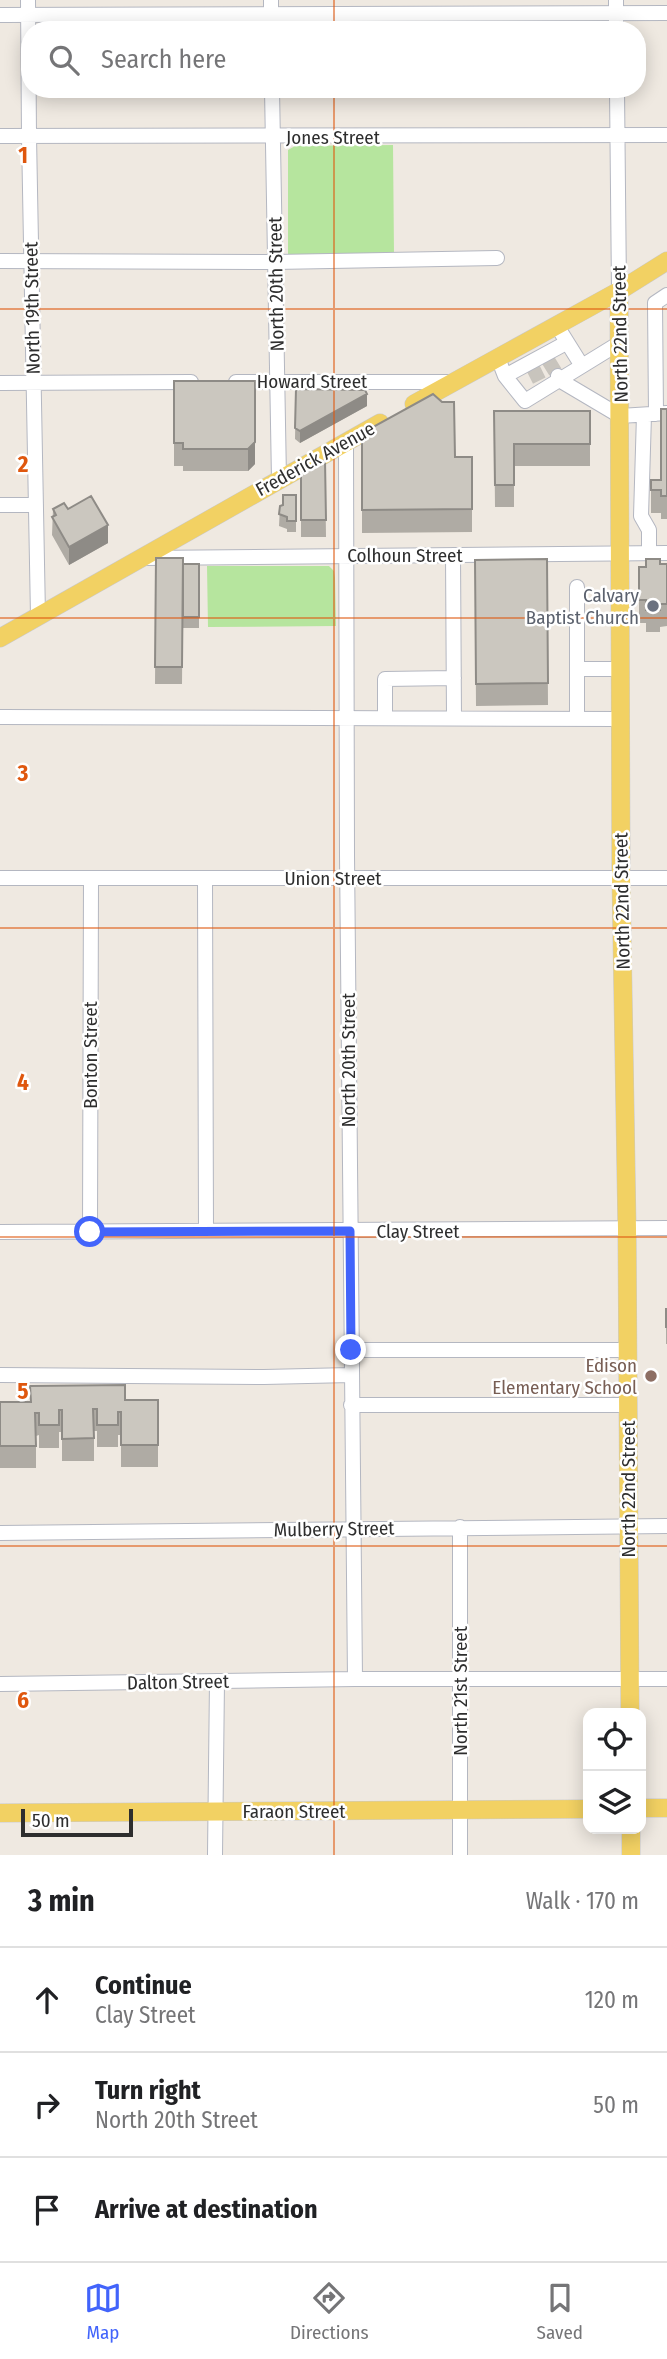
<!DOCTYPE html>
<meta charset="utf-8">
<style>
body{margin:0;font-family:"Fira Sans Condensed",sans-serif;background:#f2f2f2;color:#202124}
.controls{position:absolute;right:21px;bottom:21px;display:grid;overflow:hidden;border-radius:14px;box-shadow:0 4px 18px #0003}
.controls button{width:63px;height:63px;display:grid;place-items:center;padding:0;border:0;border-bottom:2px solid #e0e0e0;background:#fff;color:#202124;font:35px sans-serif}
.scale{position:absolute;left:21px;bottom:18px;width:112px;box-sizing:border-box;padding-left:7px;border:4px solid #2e2e2e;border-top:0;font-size:19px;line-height:24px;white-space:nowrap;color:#2e2e2e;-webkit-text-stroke:5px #fff;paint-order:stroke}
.stop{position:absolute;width:21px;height:21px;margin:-16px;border:5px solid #4264fb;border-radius:50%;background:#fff}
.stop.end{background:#4264fb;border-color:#fff;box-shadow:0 2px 7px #0008}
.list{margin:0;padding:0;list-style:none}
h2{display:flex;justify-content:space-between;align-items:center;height:91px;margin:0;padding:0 28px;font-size:30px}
h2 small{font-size:23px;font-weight:400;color:#757577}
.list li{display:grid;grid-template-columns:46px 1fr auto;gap:21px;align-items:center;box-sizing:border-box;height:105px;padding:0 28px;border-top:2px solid #e0e0e0}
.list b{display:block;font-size:26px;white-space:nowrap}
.list p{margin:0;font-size:23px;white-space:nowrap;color:#757577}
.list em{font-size:23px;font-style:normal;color:#757577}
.icon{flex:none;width:38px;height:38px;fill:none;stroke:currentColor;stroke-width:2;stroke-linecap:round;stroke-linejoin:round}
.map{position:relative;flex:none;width:667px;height:1855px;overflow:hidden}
.search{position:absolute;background:#fff;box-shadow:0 4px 18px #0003;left:21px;right:21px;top:21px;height:77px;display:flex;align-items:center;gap:18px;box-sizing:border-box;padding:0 24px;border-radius:28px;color:#757577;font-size:26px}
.sheet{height:406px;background:#fff}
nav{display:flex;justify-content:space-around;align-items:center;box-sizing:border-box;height:98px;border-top:2px solid #e0e0e0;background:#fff;font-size:19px;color:#757577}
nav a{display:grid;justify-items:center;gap:4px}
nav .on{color:#4264fb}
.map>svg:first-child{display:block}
.green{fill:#b6e59e}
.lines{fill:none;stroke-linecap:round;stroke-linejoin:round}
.minor-tunnel{stroke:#c8c4bd;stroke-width:14;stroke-dasharray:14 7;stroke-linecap:butt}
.minor-casing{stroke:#b4b7c1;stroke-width:16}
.major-casing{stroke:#c9c9c9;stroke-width:19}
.minor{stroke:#fff;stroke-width:14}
.major{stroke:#f2d163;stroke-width:18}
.wall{fill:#afaba4}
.shaded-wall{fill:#8e8b86}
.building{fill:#cbc7bf;stroke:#8e8b86;stroke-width:2}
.route{stroke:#4264fb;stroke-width:9}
.grid{fill:none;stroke:#df570e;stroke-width:2;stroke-opacity:0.55}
.worship-dot{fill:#6b7280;stroke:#fff;stroke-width:2.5}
.education-dot{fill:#8d6e63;stroke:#fff;stroke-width:2.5}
.labels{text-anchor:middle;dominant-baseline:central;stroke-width:5;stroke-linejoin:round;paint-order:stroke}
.street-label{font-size:19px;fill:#2e2e2e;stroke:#fff}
.worship-label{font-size:19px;fill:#5b616d;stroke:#fff;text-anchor:end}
.education-label{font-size:19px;fill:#785e54;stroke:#fff;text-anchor:end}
.grid-label{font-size:23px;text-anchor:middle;font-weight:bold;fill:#df570e;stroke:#fff;stroke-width:5;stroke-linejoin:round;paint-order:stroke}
</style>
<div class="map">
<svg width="667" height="1855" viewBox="0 0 667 1855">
<rect width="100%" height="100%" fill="#efe9e1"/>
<path class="green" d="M393 145 394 254 288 255V150L295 146Z
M207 566H329L334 571 335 578 336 626 208 627Z"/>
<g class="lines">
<path class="minor-tunnel" d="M548 360 556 373
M533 368 540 382"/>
<g class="minor-casing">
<path id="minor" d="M28 0 29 136 38 616
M271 0V30
M616 0V30
M0 15 667 13
M272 89 279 479
M617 89 619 291
M0 136 667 135
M0 261 275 262 497 258
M498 358 505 376 525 401 582 366 557 326
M582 366 621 342
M505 376 566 343
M558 376 561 381 620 416 667 413
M236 382H454
M0 383 191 382
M656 414 655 303 667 295
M644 415 641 516 649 530V553
M346 442 347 855 355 1679
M0 505H36
M453 555 454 718
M144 558 667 553
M577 669H621
M0 717 621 719
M385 718V679L454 678
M577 719V587
M0 878H667
M205 878 206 1231
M0 1232 667 1228
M90 1232 91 879
M351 1350H628
M0 1375 264 1377 351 1375
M351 1405H628
M460 1527V1855
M0 1533 667 1526
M0 1684 355 1679H667
M215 1855 217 1681"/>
</g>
<g class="major-casing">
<path id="major" d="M619 291 621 877 627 1229 630 1713
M414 404 619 291 667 261
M0 638 380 423
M641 1808H667
M0 1813 588 1809
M631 1829V1855"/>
</g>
<use href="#minor" class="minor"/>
<use href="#major" class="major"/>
</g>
<path class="wall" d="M174 381H255V464L248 471H183V466H174Z
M296 389 367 406 300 443 295 439Z
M667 409V519H661V513H651V480H661Z
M494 411H590V466H514V507H495Z
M362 433 455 457H472V532L362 533Z
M325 460 326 537H301V473Z
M296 495V532H287V529L279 526 280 506Z
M53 509H68L108 543 69 565 52 535Z
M156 558 183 564H199V628H183V576L182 684H155Z
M547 559 548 705 476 706 475 560Z
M660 564H667V626L660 627V632H646V623H639V567Z
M666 1309H667V1344H666Z
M158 1400V1467H121V1435H118V1447H97V1431H94V1461H62V1432H59V1448H39V1435L36 1436V1468H0V1402Z"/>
<path class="shaded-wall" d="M367 394V406L300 443V431Z
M255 403V464L248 471V449Z
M108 525V543L69 565V547Z"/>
<path class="building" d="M174 381H255V442L248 449H183V443H174Z
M296 389 365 390 367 394 300 431 295 428Z
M433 394 442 402H454L455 457H472V509L362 510V433Z
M661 409H667V496H661V490H651V480H661Z
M494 411H590V444H514V485H495Z
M325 460 326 520H301V473Z
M283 495H296V521H287V517L279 514 280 506 283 505Z
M91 496 108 525 69 547 52 517 56 515 53 509 64 503 68 509Z
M156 558H183L182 667H155Z
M547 559 548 683 476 684 475 560Z
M646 559H660V564H667V604H660V610H646V600H639V567H646Z
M183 564H199V617H183Z
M666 1309H667V1327H666Z
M125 1385V1400H158V1445H121V1412H118V1425H97V1409H93L94 1438 62 1439V1410H59V1425H39V1413H35L36 1446H0V1402H31L30 1386Z"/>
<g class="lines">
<path class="route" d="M90 1232 350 1231 351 1350"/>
</g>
<path class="grid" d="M334 0V30M334 89V1855M0 309H667M0 618H667M0 928H667M0 1237H667M0 1546H667"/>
<circle class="worship-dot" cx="653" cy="606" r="7"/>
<circle class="education-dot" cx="651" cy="1376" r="7"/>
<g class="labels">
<g class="street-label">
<text x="333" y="137">Jones Street</text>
<text transform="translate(276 284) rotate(-91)">North 20th Street</text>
<text transform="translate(32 308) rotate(-91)">North 19th Street</text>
<text transform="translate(620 334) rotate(-91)">North 22nd Street</text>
<text x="312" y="381">Howard Street</text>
<text transform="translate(315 459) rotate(-29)">Frederick Avenue</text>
<text x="405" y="555">Colhoun Street</text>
<text x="333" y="878">Union Street</text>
<text transform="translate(622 901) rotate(-91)">North 22nd Street</text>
<text transform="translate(90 1055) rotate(-90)">Bonton Street</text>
<text transform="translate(348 1060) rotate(-90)">North 20th Street</text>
<text x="418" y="1231">Clay Street</text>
<text transform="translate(628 1489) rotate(-90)">North 22nd Street</text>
<text transform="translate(334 1529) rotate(-1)">Mulberry Street</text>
<text transform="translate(178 1682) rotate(-1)">Dalton Street</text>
<text transform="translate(460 1691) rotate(-90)">North 21st Street</text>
<text x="294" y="1811">Faraon Street</text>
</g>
<g class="worship-label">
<text x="639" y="595">Calvary<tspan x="639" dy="22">Baptist Church</tspan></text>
</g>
<g class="education-label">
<text x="637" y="1365">Edison<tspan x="637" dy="22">Elementary School</tspan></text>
</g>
</g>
<g class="grid-label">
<text x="23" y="163">1</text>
<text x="23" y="472">2</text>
<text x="23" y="781">3</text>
<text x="23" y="1090">4</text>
<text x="23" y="1399">5</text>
<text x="23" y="1708">6</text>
</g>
</svg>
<div class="controls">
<button><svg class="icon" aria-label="locate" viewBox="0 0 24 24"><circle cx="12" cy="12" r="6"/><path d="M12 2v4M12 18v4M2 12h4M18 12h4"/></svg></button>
<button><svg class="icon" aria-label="layers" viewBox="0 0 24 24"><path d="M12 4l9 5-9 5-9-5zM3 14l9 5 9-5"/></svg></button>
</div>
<div class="scale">50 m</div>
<div class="stop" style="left:90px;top:1232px"></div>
<div class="stop end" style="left:351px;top:1350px"></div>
<div class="search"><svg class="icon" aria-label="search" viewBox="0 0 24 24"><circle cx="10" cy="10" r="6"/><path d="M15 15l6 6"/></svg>Search here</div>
</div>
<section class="sheet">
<h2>3 min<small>Walk · 170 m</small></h2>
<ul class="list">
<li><svg class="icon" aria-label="ahead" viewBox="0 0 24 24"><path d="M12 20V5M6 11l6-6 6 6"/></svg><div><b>Continue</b><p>Clay Street</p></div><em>120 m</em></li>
<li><svg class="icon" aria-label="right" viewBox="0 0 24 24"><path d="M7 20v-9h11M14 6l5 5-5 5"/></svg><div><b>Turn right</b><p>North 20th Street</p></div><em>50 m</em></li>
<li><svg class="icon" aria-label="arrive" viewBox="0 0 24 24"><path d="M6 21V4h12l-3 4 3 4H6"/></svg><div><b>Arrive at destination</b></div></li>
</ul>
</section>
<nav>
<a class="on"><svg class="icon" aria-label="map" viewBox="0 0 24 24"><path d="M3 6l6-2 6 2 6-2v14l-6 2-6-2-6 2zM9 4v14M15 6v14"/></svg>Map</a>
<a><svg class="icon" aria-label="directions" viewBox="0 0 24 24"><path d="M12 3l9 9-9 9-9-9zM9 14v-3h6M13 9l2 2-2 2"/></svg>Directions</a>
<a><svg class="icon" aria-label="saved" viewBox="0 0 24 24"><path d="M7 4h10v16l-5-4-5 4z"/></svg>Saved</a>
</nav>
